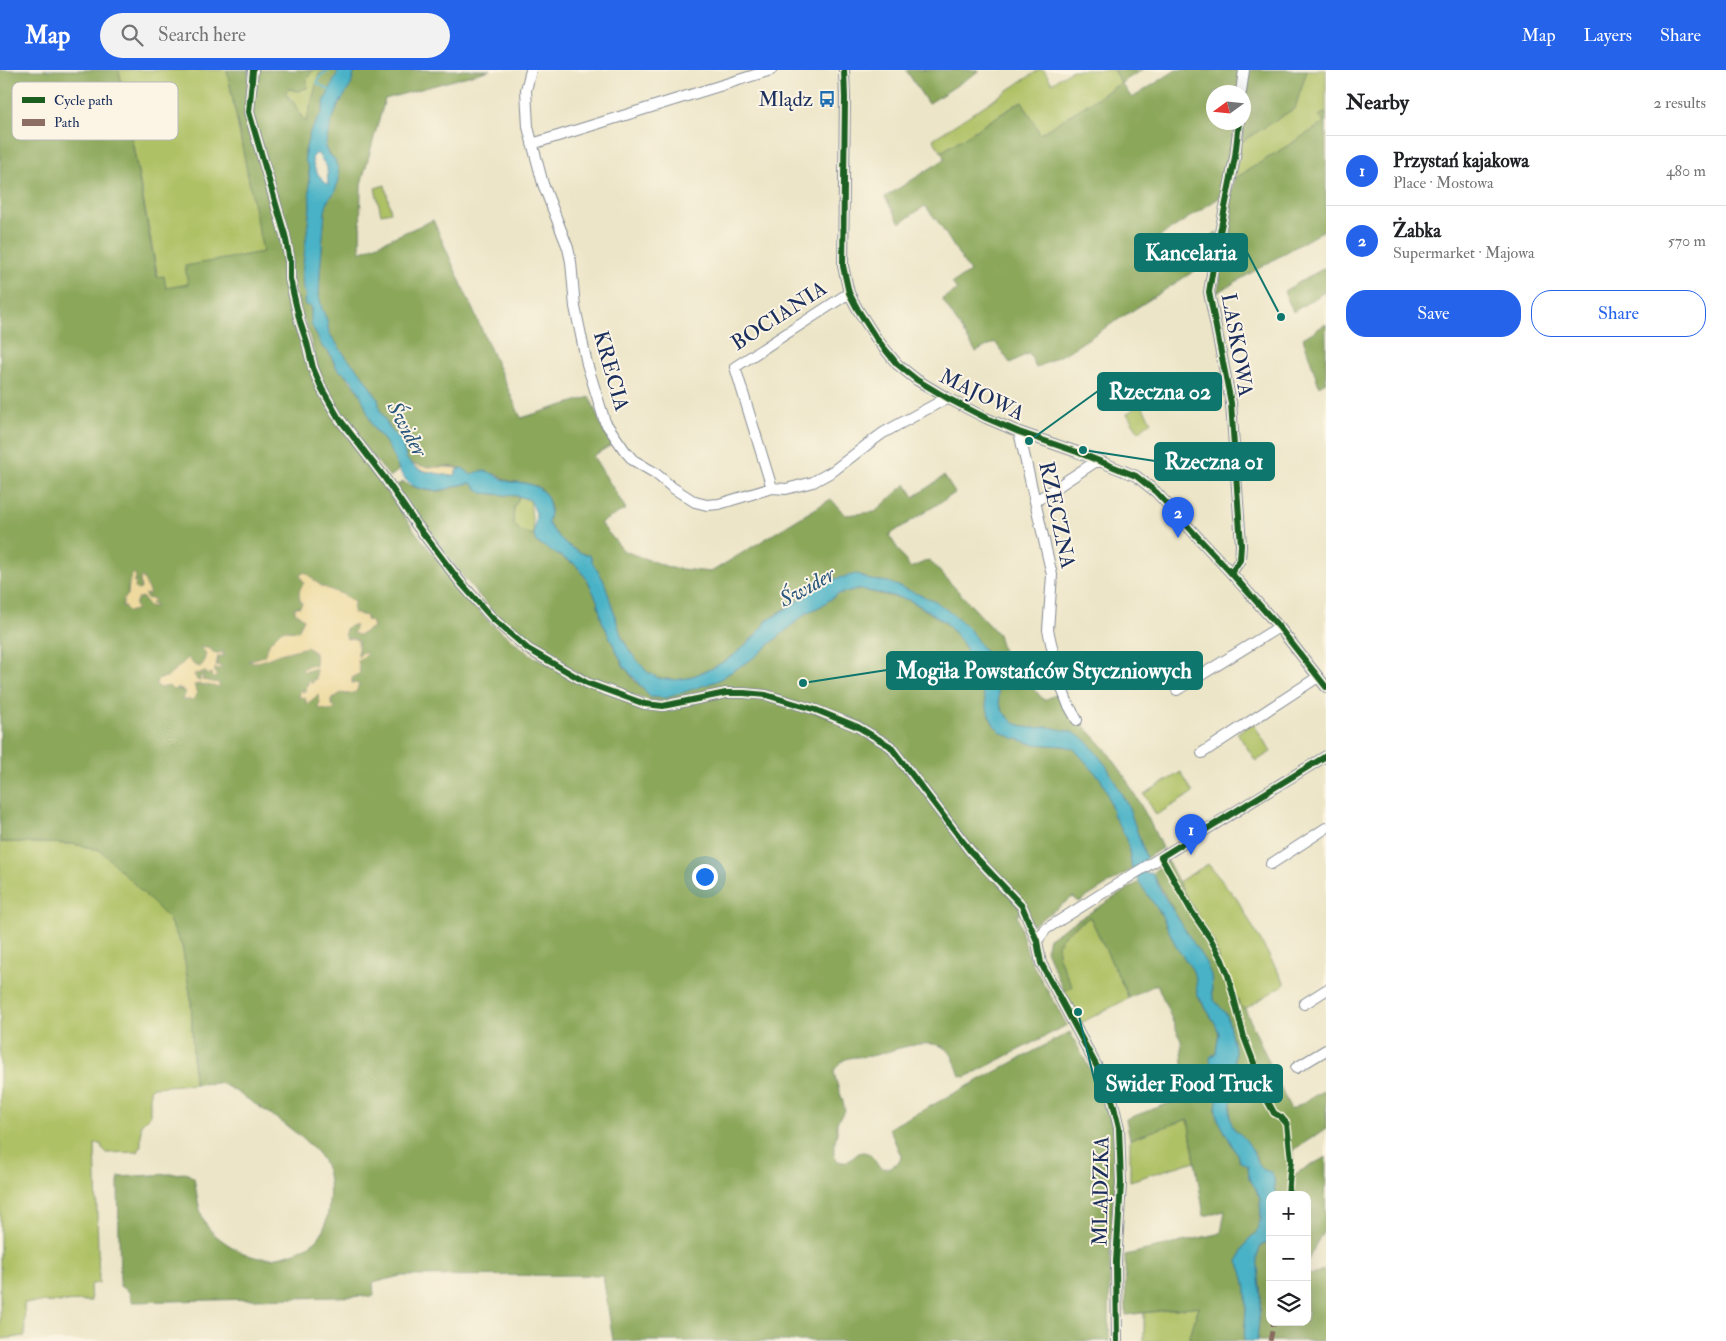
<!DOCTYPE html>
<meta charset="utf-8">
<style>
body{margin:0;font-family:"IM FELL Double Pica",serif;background:#f2f2f2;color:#202124}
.controls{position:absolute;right:15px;bottom:15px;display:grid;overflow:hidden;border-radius:10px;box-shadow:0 5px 20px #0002}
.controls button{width:45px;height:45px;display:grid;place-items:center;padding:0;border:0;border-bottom:1px solid #e0e0e0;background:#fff;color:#202124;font:25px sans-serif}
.compass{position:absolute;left:1206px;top:15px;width:45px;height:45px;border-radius:50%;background:#fff;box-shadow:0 5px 20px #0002;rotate:255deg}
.you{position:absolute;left:704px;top:806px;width:18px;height:18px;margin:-12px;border:4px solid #fff;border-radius:50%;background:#1a73e8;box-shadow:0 0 0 8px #1a73e833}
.badge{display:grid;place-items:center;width:32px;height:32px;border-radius:50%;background:#2563eb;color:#fff;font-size:16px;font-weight:700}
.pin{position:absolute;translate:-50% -41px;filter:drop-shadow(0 1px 2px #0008)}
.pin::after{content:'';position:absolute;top:26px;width:18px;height:15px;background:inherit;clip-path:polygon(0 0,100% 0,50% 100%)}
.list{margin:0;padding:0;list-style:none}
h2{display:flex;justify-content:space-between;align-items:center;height:65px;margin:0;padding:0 20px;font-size:21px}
h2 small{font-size:16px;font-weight:400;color:#757577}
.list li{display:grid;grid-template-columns:32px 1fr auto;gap:15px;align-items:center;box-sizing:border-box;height:70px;padding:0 20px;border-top:1px solid #e0e0e0}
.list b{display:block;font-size:19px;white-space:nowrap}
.list p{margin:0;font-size:16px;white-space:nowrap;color:#757577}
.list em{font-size:16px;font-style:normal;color:#757577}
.actions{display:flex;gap:10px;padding:15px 20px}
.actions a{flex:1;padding:11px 0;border:1px solid #2563eb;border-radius:20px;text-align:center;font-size:18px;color:#2563eb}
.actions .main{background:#2563eb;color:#fff}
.icon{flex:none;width:28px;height:28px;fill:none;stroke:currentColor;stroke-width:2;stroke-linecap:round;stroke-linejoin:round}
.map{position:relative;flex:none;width:1326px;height:1271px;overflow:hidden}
header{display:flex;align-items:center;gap:30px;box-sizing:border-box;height:70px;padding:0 25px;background:#2563eb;color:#fff}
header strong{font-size:24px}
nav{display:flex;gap:28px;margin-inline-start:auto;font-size:18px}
.search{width:350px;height:45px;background:#f2f2f2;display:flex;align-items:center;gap:12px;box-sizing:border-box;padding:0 18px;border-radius:28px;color:#757577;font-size:19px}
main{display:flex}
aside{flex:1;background:#fff}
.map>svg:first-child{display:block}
.green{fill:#afc165;stroke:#657862}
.forest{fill:#8ba75a;stroke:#536b5c;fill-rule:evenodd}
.sand{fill:#eeda9e;stroke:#84847e}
.water{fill:#48b2c6;stroke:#327092;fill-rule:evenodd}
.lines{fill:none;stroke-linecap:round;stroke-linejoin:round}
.stream{stroke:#48b2c6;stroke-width:2}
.minor-casing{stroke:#848a92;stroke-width:12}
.minor{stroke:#fff;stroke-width:10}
.quiet{stroke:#8d6e63;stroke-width:5;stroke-dasharray:10 5;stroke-linecap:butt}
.cycleway-casing{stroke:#fcf5e5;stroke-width:9}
.cycleway{stroke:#1b5e20;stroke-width:6}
.labels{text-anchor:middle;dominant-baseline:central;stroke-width:4;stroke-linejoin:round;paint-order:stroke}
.poi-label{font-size:21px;fill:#1b2f5e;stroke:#fcf5e5;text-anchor:end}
.street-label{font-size:21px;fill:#1b2f5e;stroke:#fcf5e5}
.water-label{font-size:22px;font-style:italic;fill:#28567d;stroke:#fcf5e5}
.key{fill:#fcf5e5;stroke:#b8babc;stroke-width:1}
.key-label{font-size:14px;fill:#1b2f5e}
.leader{fill:none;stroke:#0f766e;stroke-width:2}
.callout-dot{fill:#0f766e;stroke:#fcf5e5;stroke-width:2}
.callout{fill:#0f766e;stroke:#0f766e;stroke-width:2}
.callout-label{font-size:22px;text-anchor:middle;font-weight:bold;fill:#fff}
</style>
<header>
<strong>Map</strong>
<div class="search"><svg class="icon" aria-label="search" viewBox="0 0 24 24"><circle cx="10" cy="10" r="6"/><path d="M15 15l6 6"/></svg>Search here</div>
<nav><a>Map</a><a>Layers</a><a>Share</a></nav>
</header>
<main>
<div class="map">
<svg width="1326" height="1271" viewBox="0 0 1326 1271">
<rect width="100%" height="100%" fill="#fcf5e5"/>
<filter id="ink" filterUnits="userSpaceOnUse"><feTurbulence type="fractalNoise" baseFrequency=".02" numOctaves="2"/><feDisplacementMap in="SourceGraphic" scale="10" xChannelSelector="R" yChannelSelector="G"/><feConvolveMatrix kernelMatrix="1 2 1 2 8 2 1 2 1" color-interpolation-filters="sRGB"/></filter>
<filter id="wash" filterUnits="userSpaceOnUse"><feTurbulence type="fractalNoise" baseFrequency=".0096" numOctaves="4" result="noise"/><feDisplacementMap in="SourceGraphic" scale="20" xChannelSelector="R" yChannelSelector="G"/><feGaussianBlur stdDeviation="1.12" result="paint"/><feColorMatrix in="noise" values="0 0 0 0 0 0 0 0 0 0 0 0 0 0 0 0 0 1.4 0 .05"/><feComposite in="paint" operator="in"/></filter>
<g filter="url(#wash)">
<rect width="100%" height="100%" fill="#ece5c7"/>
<path class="green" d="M119 0H227L271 220 163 235Z
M313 0H328L319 5 306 53C301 47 299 41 295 35 293 31 288 27 285 22L289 19 298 21Z
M1039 0H1044L1052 13 1072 0H1113L1121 13 1040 64 1022 31 941 82 933 69Z
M1307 0H1326V42L1320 46 1324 53 1234 109 1241 72 1295 38Z
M385 115 391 142 381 144 375 118Z
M1140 333 1151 351 1139 362 1127 344Z
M518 426 530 430 534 465 520 461 513 453 514 437 518 430Z
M1253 653 1271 682 1256 691 1237 663Z
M1181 702 1193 723 1156 745 1144 724Z
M0 772 74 774 100 780 168 848 182 876 191 929 194 1014 153 1017 150 1019V1046L141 1054V1076L138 1082 106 1083 102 1079 101 1074H95L99 1213 92 1214 90 1217 91 1231 24 1233 25 1266 0 1269Z
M1208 794 1237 829 1285 914 1245 939 1239 933 1220 896 1214 873 1178 812Z
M1090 847 1129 928 1079 954 1064 922 1072 916C1052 875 1049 872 1090 847Z
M1188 1049 1195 1091 1130 1111V1069Z
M1199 1236 1190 1266 1193 1271H1144V1243Z"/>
<path class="forest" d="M0 0H119L157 207 164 206 166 218 188 214 185 196 263 182 227 0H249L245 38 280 153 285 214 327 336 414 460 461 520 489 552 532 586 645 638 726 626 765 629 815 643 856 659 887 679 1022 842 1017 845 1027 881 1034 897 1067 955 966 1007 960 1006C956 996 953 981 943 977 923 967 891 982 871 986 863 987 851 986 844 990 839 993 837 996 834 1001 836 1016 843 1027 845 1041 843 1044 840 1047 838 1050 836 1054 837 1058 837 1062 836 1071 828 1090 842 1092 851 1094 855 1082 863 1082 878 1083 874 1107 894 1095 899 1092 900 1092 901 1086L889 1058 1070 962 1101 1020 1113 1056 1116 1100 1110 1186 1109 1271H613L603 1205 400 1206 373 1213 374 1226 132 1232 129 1222 120 1216 118 1113 119 1107 186 1103 194 1108C197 1123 198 1142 207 1156 216 1169 245 1187 261 1188 275 1190 304 1181 315 1171 325 1163 328 1146 329 1133 330 1121 330 1107 325 1095 315 1070 256 1035 232 1019L220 1013 194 1014 191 929 182 876 168 848 100 780 74 774 0 772ZM305 502C310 507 315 512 321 516 334 524 351 523 353 543L366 546V550L371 551 373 557 359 565 356 556 353 555 346 558 345 564 347 569 358 571 357 603 352 607V613L348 624 341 623 331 630V635L320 632 318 625 307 634 305 628 299 627 301 619 303 622 305 621 309 611 311 614 313 613 316 609V600L313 599 317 596 315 583 307 577 281 583 260 591H249L264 586 290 560 298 561 304 548 295 542V537H300L302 534ZM140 509 145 527 153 535 149 536 142 527 137 529 135 535 122 536 128 525V516L133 512 134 513 135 518 137 520 141 519ZM201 578 213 583H220V585L218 586 216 595 219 598H215V602C208 604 200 600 193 604L196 609 200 611 204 605 202 611 219 613 194 615 197 624 182 629 187 622 169 616 160 618 157 610 169 606 188 589 194 595 200 597 203 595 206 583Z
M255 0H313L307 9V18L298 21 289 19 285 22 290 31 294 33 300 45 306 52 319 4 328 0H339L325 30 322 43 310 62 305 82V90L309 99 310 138 302 203 303 219 306 225 304 231 310 236 312 249 335 295 338 300 343 302 362 326 375 361 384 370 392 382 399 400 390 407 347 356 319 303 307 256 301 245 251 40Z
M355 0H490L385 29 361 114 360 182 433 150 521 348 590 327 602 358 613 374 593 386 626 439 600 453 624 481 671 498 711 502 831 429 845 445 875 442 906 414 914 427 944 406 955 423 889 465 910 498 929 490 998 564 1008 601 1018 602 1044 630 1060 623 1083 655 1104 677 1122 702 1148 748 1162 778 1146 788 1129 738 1107 697 1049 657 1028 658 1014 653 1003 642 999 632 996 602 992 593 981 576 888 512 870 510 857 504 813 519 802 528 767 550 755 566 733 586 713 598 688 608 675 610 658 608 647 602 631 583 622 568 604 511 593 494 590 485C574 484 556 466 548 453L551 437 546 425 539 417 525 413 508 411 496 404 471 405 464 399 461 398 447 396 435 398 419 396 410 393 406 388 402 372 390 359 380 340 378 329 360 302 346 287 329 263 327 250 322 239 319 226 320 202 325 141 328 130 334 123 339 110 338 99 334 88 328 84 325 77 331 52 339 34 351 15Z
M906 0H978L979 1 928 34Z
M1113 0H1142L1121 13 1132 28 1176 0H1242L1237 22H1214V52L1235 53 1225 124 1150 173 1164 196 1217 162 1210 191 1069 281 1036 298 1029 283 1010 293 995 272 976 282 942 229 957 220 952 213 970 202 938 152 925 136 900 153 885 127 945 89 941 82 1022 31 1040 64 1121 13Z
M1250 0H1307L1295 38 1241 72C1244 48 1245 24 1250 0Z
M1326 42V159L1217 223 1220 211 1222 172 1234 109 1324 53 1319 46Z
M1326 197V221L1293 242 1284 221Z
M1326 254V312L1319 316 1303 268Z
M403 412C413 418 432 424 445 420 454 418 461 414 471 413L482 423 518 426V430L514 437 513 453 520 461 534 465 536 472 576 495 587 509 597 530 602 551 623 595 634 610 650 627 717 611 756 586 806 543 821 536 838 524 857 519 909 530 946 553 962 572 973 591 979 606 989 645 994 655 1001 662 1011 667 1033 674 1065 676 1074 679 1088 694 1100 708 1106 720 1114 746 1127 769 1132 799 1079 832 1073 827 1033 855 973 780 891 674 767 622 663 632 647 630 587 609 530 575 495 544 465 509 395 416Z
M1167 790 1192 838 1214 873 1220 896 1239 933 1245 939 1291 1040 1326 1019V1059L1293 1080V1105L1326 1087 1325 1158 1315 1176 1307 1193V1125H1275L1274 1108 1259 1097 1255 1084 1243 1068 1234 1061 1230 1051 1235 982 1227 945 1214 930 1212 923 1211 905 1152 803Z
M1139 812 1161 844 1177 878 1192 899 1196 909 1197 925 1215 953 1219 963 1212 1008 1218 1021 1216 1040 1218 1049 1237 1084 1239 1091 1248 1096 1249 1108 1255 1117 1260 1129 1261 1148 1256 1163 1248 1170 1238 1192C1251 1217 1245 1244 1244 1271H1193L1190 1266 1199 1236 1126 1245 1125 1185 1221 1163 1225 1141 1204 1146 1188 1049 1130 1069 1126 1049 1186 1027 1181 971 1157 914 1129 928 1090 847C1049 872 1052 875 1072 916L1064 922 1046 880 1049 868Z
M1270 1170V1252H1307V1200L1310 1205 1323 1200 1326 1206V1271H1257L1261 1228 1257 1186 1261 1176Z"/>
<path class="sand" d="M410 393C426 400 443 395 460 399L455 402 458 404 450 406 420 400Z
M305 502 321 516 344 525 354 532 353 543 366 546V550L371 551 373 557 359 565 353 563 356 556 353 555 346 558 345 564 347 569 353 568 358 571V587L363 582 367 584 358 591 360 603 352 608V613L359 614 356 622 348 624 341 623 331 630V635L336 637 331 641 318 638 320 632 318 625 307 634 305 628 299 627 301 618 303 622 305 621 309 610 311 613H313V610L316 609V600L313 599 304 602 302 599 309 595 316 596 315 583 307 577C299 579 291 581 283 583 271 586 260 595 248 591L264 586 270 572 282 560 298 561 304 549 295 542V537H300L302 534C298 526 298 520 304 513L300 505Z
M134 503 136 506 133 512 134 513 136 510 135 518 137 520 141 519 140 509 142 506 149 522V525L145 524V526L148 529 153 528 154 531 151 533 156 537 149 536 142 527 137 529 135 535 137 539 129 542 124 536H121L123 535V530L128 525C129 517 128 509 134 503Z
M200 577 211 579 213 583H220L223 580 222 584 225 586H218L216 595 222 597 219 599 215 598V602L217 605 215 608H212L211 603 207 605 206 602 194 604 197 610 200 611V607L204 605 202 610 219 613V617L199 614 194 615 197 624 193 630H182L186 622 179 618 173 620 169 616 160 618 156 615 157 610 169 606 188 588 194 595 200 597 203 594 206 583Z"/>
<path class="water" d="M339 0H355L351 15 339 34 331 52 325 77 328 84 334 88 338 99 339 110 334 123 328 130 325 141 320 202 319 226 322 239 327 250 329 263 346 287 360 302 378 329 380 340 390 359 402 372 406 388 410 393 420 400 450 406 457 404 455 402 461 398 464 399 471 405C487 395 493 406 507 411 512 413 518 412 523 413 546 416 554 432 548 453 556 466 574 484 590 485L593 494 604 511 622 568 631 583 647 602 658 608 675 610 688 608 713 598 733 586 755 566 767 551 802 528 813 519 834 509 857 504 870 510 888 512 935 531 960 550 971 561 992 593 996 602 999 632 1003 642 1014 653 1028 658 1049 657 1072 662 1087 671 1107 697 1129 738 1146 788 1142 795 1145 803H1152L1162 823 1206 893 1211 905 1212 923 1214 930 1227 945 1235 982 1230 1043C1231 1064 1239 1059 1248 1073 1257 1085 1254 1099 1271 1102L1274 1108 1275 1125H1270V1170L1261 1176 1257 1186 1261 1228 1257 1271H1244C1245 1244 1251 1217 1238 1192L1242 1180 1248 1170 1256 1163 1261 1148 1260 1129 1255 1117 1249 1108 1248 1096 1239 1091 1237 1084 1218 1049 1216 1040 1218 1021 1212 1008 1210 987 1216 983 1219 963 1215 953 1197 924 1196 909 1192 899 1177 878 1161 844 1139 812 1136 803 1132 799 1127 769 1114 746 1106 720 1100 708 1074 679 1065 676 1033 674 1011 667 1001 662 994 655 989 645 979 606 973 591 962 572 946 553 929 541 909 530 889 525 857 519 838 524 821 536 806 543 756 586 717 611 666 628 650 627 623 595 602 551 597 530 587 509 576 495 536 472 534 465 536 443 530 430 518 426 482 423 471 413C451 415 445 424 422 419 399 414 397 390 386 373 382 366 375 362 372 355 365 337 358 308 338 300L329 282 323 278 311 254V238L310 236 305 235 304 231 306 225 303 219 302 203 310 138 309 99 305 90V82L310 62 322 43 325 30ZM317 83 327 97 328 115C320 108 313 99 312 88Z"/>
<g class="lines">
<path class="stream" d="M329 0 320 6 317 13 331 21"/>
</g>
</g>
<g filter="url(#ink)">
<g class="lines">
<g class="minor-casing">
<path id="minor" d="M253 0 249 42 285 165 290 191V209L300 252 307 273 313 298 322 319 338 347 384 407 416 454 461 513 492 548 528 579 587 613 645 634 663 636 726 623H744L766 625 816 640 858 657 890 676 971 782 1022 836 1037 871 1041 893 1103 1008 1113 1033 1119 1058 1121 1113 1116 1192 1117 1271
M531 0 526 20 528 57 543 114 568 178 571 192 575 237 587 294 605 352 625 381 633 390 655 403 673 418 695 432 707 435 719 434 772 418 786 419 813 412 833 401 868 374 883 363 947 328
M844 0 845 28 843 196 849 223 858 240 876 268 897 294 917 310 947 328 986 348 1019 362 1077 382 1136 406 1156 422 1231 503 1279 557 1326 617
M1241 22 1244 0
M532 74 771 0
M1019 362 1052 505 1048 560 1061 616 1068 634 1077 650
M772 418 735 297 849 223
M1036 431 1098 390
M1231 503 1240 490 1241 475 1231 333 1209 222 1213 198 1235 87 1239 52
M1177 620 1279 557
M1202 683 1318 607
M1271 794 1326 758
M1037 871 1046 859 1098 826 1326 686
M1304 934 1326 920
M1296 998 1326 980"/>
</g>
<use href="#minor" class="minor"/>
<path class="quiet" d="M1270 1271 1274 1252"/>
<g class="cycleway-casing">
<path id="cycleway" d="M253 0 249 42 285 165 290 191V209L300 252 307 273 313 298 322 319 338 347 384 407 416 454 461 513 492 548 528 579 587 613 645 634 663 636 726 623H744L766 625 816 640 858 657 890 676 971 782 1022 836 1037 871 1041 893 1103 1008 1113 1033 1119 1058 1121 1113 1116 1192 1117 1271
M844 0 845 28 843 196 849 223 858 240 876 268 897 294 917 310 947 328 986 348 1019 362 1077 382 1136 406 1156 422 1231 503 1279 557 1326 617
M1231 503 1240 490 1241 475 1231 333 1209 222 1213 198 1235 87 1239 52
M1288 1125 1291 1090 1287 1054 1281 1047 1274 1043 1260 1017 1254 993 1244 967 1228 905 1222 890 1210 868 1192 842 1161 787 1326 686"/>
</g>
<use href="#cycleway" class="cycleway"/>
</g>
</g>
<defs>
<g id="bus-bare" transform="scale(1.35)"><path d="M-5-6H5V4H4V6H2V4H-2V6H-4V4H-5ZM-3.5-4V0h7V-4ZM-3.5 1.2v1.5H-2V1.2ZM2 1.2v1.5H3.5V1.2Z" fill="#1f6fb2" stroke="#fcf5e5" stroke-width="2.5" paint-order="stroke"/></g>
</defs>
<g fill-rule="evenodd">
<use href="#bus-bare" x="827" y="29"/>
</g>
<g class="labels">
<g class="poi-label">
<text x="813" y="29">Mlądz</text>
</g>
<g class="street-label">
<text transform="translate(779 246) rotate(-33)">BOCIANIA</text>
<text transform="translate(1237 275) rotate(80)">LASKOWA</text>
<text transform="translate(611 301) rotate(74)">KRECIA</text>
<text transform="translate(982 325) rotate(26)">MAJOWA</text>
<text transform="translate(1057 445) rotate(78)">RZECZNA</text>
<text transform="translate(1101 1121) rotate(-89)">MLĄDZKA</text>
</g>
<g class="water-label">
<text transform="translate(407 359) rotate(61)">Świder</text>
<text transform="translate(807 517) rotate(-29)">Świder</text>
</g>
</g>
<rect x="12" y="12" width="166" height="58" rx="8" class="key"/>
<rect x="22" y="27" width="23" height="6" fill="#1b5e20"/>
<rect x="22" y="49" width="23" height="7" fill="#8d6e63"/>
<g class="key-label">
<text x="54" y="35">Cycle path</text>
<text x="54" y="57">Path</text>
</g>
<path class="leader" d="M1281 247L1247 182M1029 371L1098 321M1083 380L1155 391M803 613L887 600M1078 942L1095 1013"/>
<g class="callout-dot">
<circle cx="1281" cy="247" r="5"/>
<circle cx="1029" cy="371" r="5"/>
<circle cx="1083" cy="380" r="5"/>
<circle cx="803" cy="613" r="5"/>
<circle cx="1078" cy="942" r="5"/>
</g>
<g class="callout">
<rect x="1135" y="164" width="112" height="37" rx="5"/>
<rect x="1098" y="303" width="123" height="37" rx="5"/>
<rect x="1155" y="373" width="119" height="37" rx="5"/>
<rect x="887" y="582" width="315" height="37" rx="5"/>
<rect x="1095" y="995" width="187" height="37" rx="5"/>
</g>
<g class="callout-label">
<text x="1191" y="190">Kancelaria</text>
<text x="1160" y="329">Rzeczna 02</text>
<text x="1214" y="399">Rzeczna 01</text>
<text x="1044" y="608">Mogiła Powstańców Styczniowych</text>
<text x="1189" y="1021">Swider Food Truck</text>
</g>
</svg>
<div class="controls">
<button>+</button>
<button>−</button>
<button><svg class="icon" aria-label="layers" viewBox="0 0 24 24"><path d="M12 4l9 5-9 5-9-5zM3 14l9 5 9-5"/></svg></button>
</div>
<svg class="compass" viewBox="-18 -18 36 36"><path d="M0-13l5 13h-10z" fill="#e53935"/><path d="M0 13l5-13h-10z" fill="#757577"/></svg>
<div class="you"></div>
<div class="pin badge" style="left:1191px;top:785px">1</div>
<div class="pin badge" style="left:1178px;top:468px">2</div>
</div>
<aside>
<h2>Nearby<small>2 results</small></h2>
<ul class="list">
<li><span class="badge">1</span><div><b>Przystań kajakowa</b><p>Place · Mostowa</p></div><em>480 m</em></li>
<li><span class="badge">2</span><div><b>Żabka</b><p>Supermarket · Majowa</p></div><em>570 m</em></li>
</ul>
<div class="actions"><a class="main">Save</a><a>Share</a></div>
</aside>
</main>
